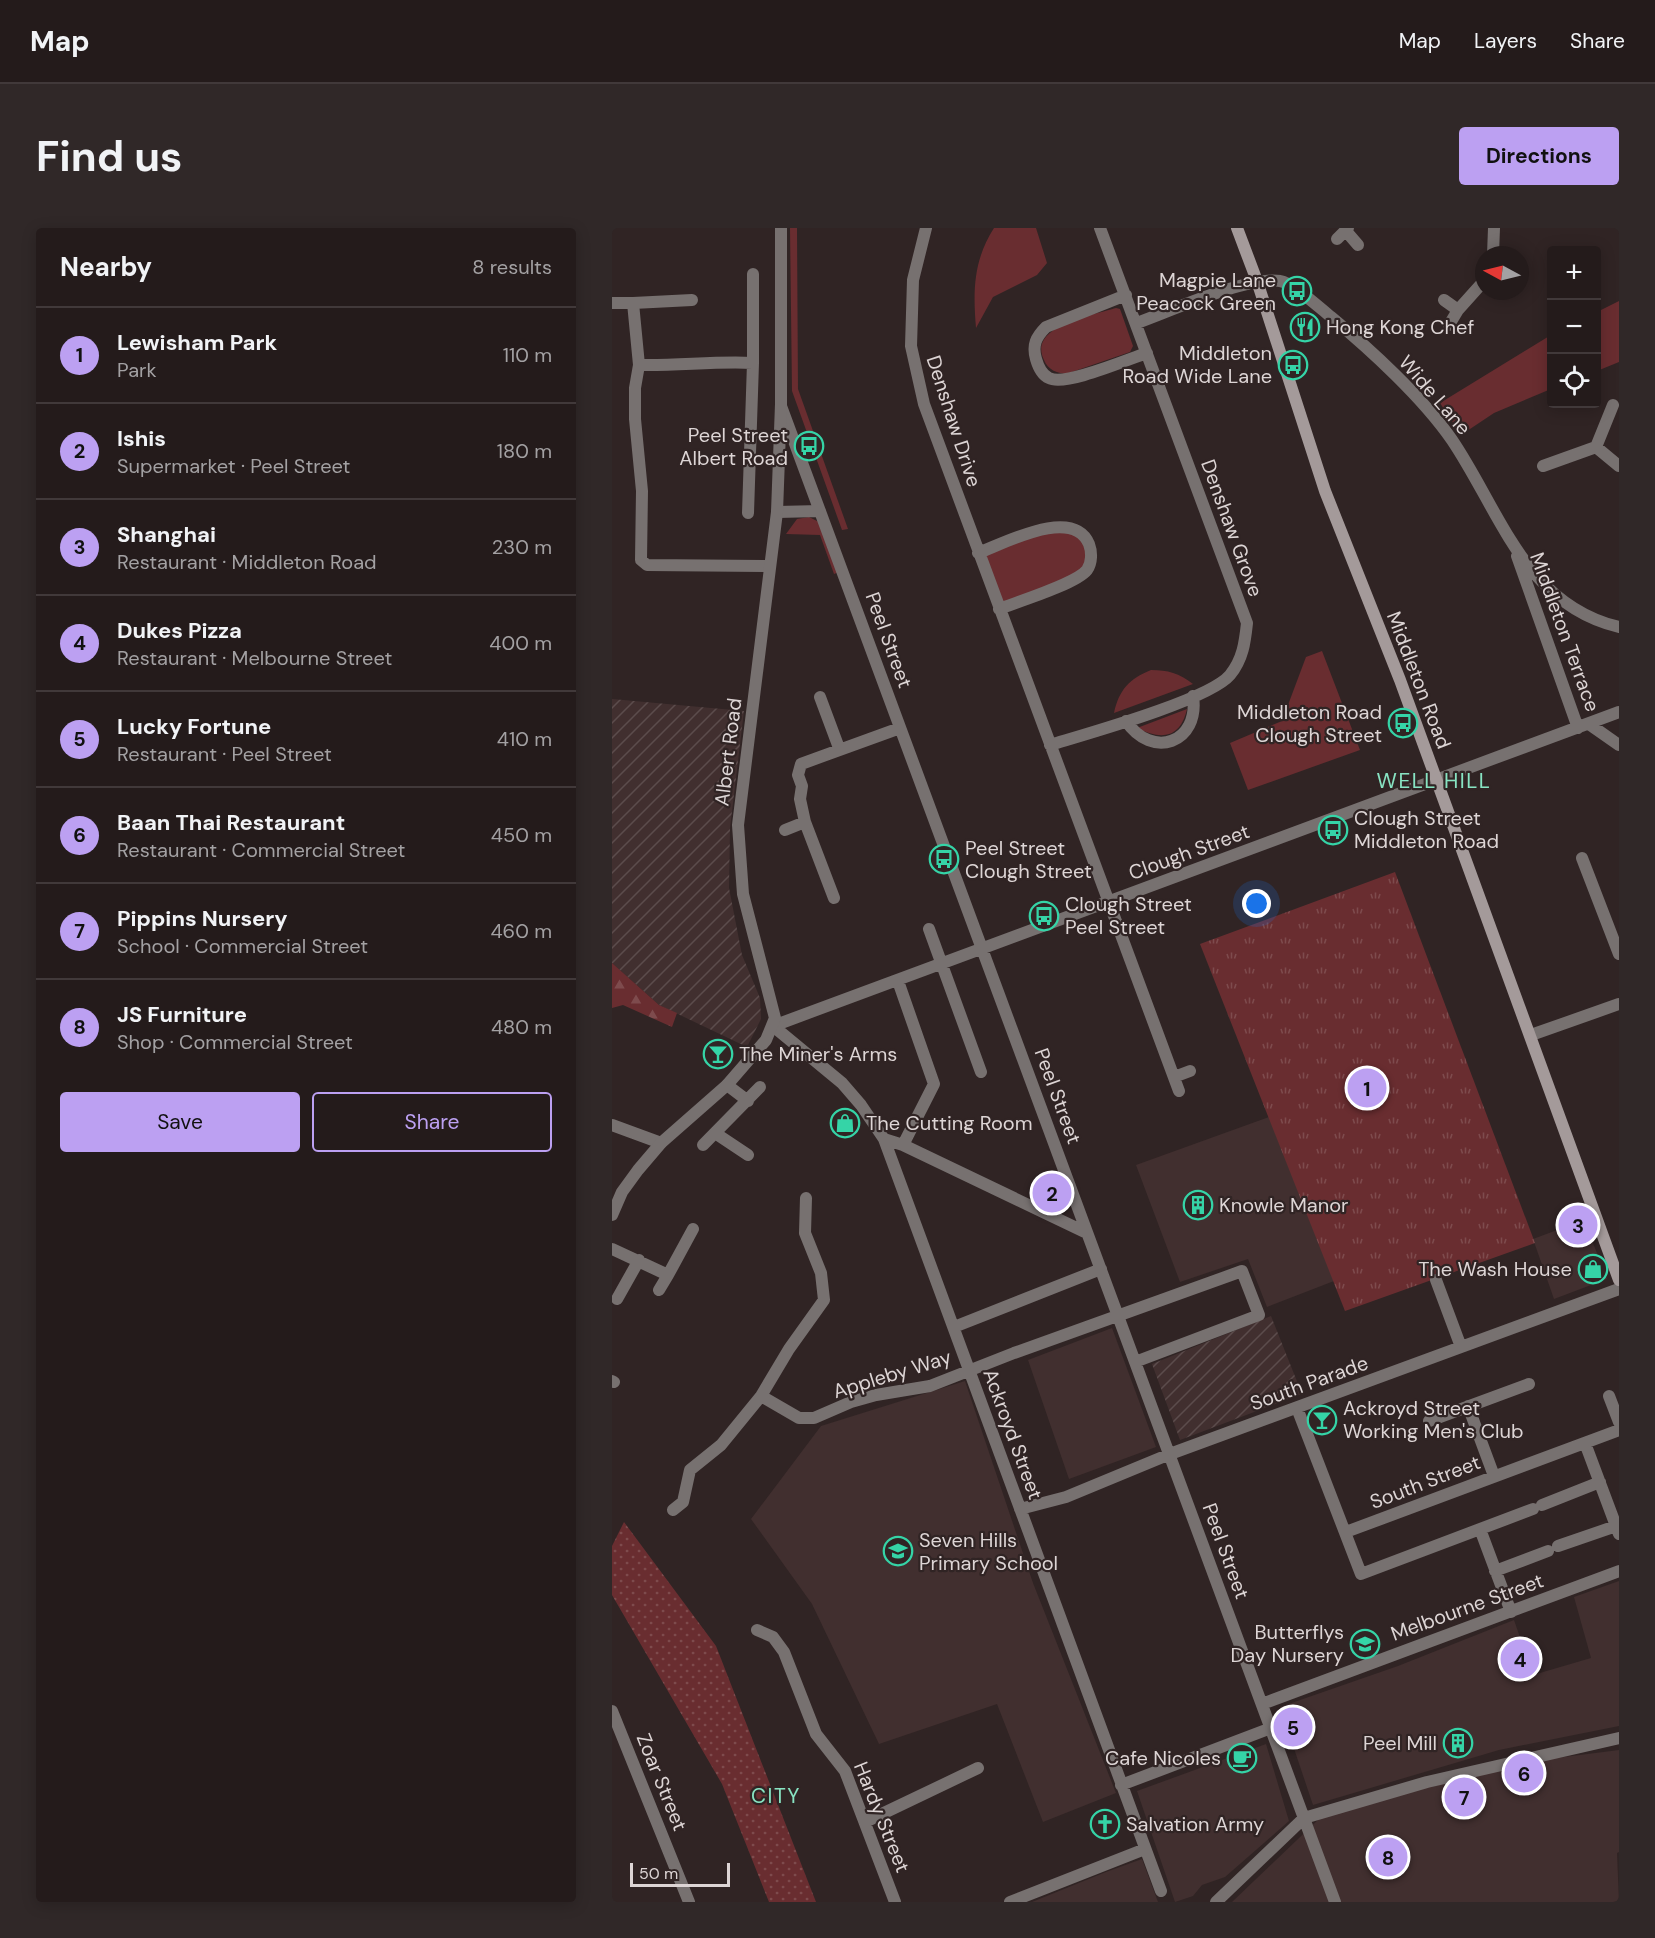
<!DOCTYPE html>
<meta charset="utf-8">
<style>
body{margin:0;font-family:"DM Sans",sans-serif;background:#302828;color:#f1f3f6}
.controls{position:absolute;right:18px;top:18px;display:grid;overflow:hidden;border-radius:6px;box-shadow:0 3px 15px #0003}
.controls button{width:54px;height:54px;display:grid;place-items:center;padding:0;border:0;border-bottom:2px solid #41393a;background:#241b1b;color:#f1f3f6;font:30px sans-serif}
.compass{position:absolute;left:863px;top:18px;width:54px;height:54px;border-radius:50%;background:#241b1b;box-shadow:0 3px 15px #0003;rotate:277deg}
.scale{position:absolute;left:18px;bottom:15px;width:100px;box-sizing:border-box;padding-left:6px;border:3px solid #ddd5d5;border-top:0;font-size:16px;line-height:21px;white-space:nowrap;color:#ddd5d5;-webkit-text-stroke:4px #302424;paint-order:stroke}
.you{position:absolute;left:645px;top:676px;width:21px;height:21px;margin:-15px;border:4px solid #fff;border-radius:50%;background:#1a73e8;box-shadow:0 0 0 9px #1a73e833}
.badge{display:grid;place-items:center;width:39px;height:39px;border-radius:50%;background:#bca0f2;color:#111;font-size:20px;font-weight:700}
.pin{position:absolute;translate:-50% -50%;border:3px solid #fff;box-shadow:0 2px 6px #0006}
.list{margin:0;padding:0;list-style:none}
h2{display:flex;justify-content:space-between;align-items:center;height:78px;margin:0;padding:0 24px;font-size:26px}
h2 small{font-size:20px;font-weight:400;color:#a3a1a3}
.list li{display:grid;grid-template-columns:39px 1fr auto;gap:18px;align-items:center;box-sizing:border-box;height:96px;padding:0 24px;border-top:2px solid #41393a}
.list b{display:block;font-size:22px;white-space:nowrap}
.list p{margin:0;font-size:20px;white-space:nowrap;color:#a3a1a3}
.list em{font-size:20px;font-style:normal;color:#a3a1a3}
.actions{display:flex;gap:12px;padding:18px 24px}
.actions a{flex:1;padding:14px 0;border:2px solid #bca0f2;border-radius:6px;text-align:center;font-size:21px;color:#bca0f2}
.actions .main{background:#bca0f2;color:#111}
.icon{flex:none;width:33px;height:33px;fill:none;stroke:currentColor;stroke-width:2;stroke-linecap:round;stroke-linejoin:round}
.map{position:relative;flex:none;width:1007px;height:1674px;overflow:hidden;border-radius:6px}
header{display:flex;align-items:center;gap:36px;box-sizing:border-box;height:84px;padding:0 30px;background:#241b1b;border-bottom:2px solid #41393a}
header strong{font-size:28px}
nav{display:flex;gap:33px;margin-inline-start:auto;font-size:21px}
.intro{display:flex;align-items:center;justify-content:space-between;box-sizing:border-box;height:144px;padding:0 36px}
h1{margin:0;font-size:42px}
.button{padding:15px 27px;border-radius:6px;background:#bca0f2;color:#111;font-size:21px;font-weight:700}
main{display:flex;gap:36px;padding:0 36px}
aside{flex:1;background:#241b1b;border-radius:6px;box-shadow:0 3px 15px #0003}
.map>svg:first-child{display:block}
.built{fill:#412f2f}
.industrial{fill:url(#industrial-furrows)}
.grass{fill:#692d30}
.forest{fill:url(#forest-firs)}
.park{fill:url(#park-tufts)}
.garden{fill:url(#garden-dots)}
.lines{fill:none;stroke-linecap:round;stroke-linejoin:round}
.minor{stroke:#777170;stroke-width:12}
.tertiary{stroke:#777170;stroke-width:12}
.secondary{stroke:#a49a9a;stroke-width:12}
.labels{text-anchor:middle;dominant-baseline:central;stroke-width:4.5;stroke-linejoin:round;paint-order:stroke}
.poi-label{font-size:20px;fill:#ddd5d5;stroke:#302424;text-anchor:start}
.street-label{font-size:20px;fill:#ddd5d5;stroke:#302424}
.neighbourhood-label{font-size:21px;letter-spacing:1.5px;fill:#88e4c3;stroke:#302424}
</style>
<header>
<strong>Map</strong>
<nav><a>Map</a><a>Layers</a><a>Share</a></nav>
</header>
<div class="intro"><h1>Find us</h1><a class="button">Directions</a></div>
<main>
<aside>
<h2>Nearby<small>8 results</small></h2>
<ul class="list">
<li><span class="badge">1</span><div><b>Lewisham Park</b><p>Park</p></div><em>110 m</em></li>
<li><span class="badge">2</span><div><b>Ishis</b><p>Supermarket · Peel Street</p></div><em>180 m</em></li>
<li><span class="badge">3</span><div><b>Shanghai</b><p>Restaurant · Middleton Road</p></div><em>230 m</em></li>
<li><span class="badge">4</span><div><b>Dukes Pizza</b><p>Restaurant · Melbourne Street</p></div><em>400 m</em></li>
<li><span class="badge">5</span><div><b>Lucky Fortune</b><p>Restaurant · Peel Street</p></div><em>410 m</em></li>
<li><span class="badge">6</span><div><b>Baan Thai Restaurant</b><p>Restaurant · Commercial Street</p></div><em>450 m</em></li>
<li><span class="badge">7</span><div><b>Pippins Nursery</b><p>School · Commercial Street</p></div><em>460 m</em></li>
<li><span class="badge">8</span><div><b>JS Furniture</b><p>Shop · Commercial Street</p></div><em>480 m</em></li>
</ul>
<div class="actions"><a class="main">Save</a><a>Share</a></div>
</aside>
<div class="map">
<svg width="1007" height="1674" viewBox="0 0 1007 1674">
<defs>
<pattern id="industrial-furrows" width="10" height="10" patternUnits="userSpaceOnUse" patternTransform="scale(1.5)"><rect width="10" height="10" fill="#412f2f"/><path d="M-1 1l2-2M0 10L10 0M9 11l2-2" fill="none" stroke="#5c4c4c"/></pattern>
<pattern id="forest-firs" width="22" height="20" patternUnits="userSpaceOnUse" patternTransform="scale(1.5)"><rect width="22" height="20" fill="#692d30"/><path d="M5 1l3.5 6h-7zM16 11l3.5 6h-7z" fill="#7e4b4d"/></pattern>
<pattern id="park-tufts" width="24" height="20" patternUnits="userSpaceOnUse" patternTransform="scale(1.5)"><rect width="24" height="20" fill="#692d30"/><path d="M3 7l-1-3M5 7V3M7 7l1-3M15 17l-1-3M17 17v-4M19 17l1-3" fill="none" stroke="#7e4b4d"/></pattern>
<pattern id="garden-dots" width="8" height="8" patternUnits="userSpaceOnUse" patternTransform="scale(1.5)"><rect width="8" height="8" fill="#692d30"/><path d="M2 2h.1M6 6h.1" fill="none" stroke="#7e4b4d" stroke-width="1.8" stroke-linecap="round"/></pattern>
</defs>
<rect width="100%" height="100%" fill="#302424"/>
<path class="built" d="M657 889 722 1053 655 1079 636 1031 568 1054 524 937Z
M972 992 995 1051 942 1071 921 1011Z
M500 1100 544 1219 457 1251 416 1132Z
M353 1153 421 1355 504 1565 431 1594 385 1476 267 1516 200 1376 139 1291 209 1198Z
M1007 1353V1498L887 1522 701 1577 668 1479 786 1438 902 1392 921 1447 979 1430 962 1369Z
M654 1516 677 1593 613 1649 590 1657 581 1668 563 1674 525 1563Z
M1007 1522V1624L1005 1625 1007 1674H620L708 1590 810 1560 944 1530Z
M530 1631 546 1674H420L494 1644Z"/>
<path class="industrial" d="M0 471 132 483 118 600 117 660 130 727 148 770 149 791 135 819 47 777 0 735Z
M659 1088 690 1166 568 1212 540 1136Z"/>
<path class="grass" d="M178 0H185L186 161 236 301 230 302 180 163Z
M382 0H424L435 35 425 47 381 69 364 100C361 63 361 33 382 0Z
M1007 73V134L985 143V84Z
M504 80 508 81 521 118 518 124 454 146C445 145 436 142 432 132 415 98 481 87 504 80Z
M939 107V161L882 185 849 207 828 175Z
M197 289 207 294 227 344 222 346 208 307 174 306 185 291Z
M440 299 473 308 475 342 387 381 366 325Z
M710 423 748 522 636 562 618 515 670 493 694 429Z
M539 442C556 442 567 445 581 456L502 485C507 462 517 451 539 442Z
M575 481C568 511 549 512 525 500Z"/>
<path class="forest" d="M0 735 47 777 65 785 60 799 11 777 0 780Z"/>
<path class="park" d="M783 644 923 1015 733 1083 588 716Z"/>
<path class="garden" d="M12 1294 104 1418 204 1674H157L110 1556 0 1367V1318Z"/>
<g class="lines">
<path class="minor" d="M314 0 301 52 299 118 312 176 567 863
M734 3 746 17
M725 11 736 0
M881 27 882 0
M514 67 434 99C424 109 420 117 424 131 426 138 430 147 437 150 453 159 516 131 535 125
M832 72 846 82
M0 75H21L27 137 23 160V191L30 263 29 332 35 337 158 338
M21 75 80 72
M525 95C556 84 638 47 668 53 681 55 708 80 719 89 759 122 811 170 840 212 888 283 913 377 1007 399
M837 97 846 82 872 53
M27 137C66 138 103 133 141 135V46
M169 178 723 1674
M984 219 1007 238
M931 238 984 219 1001 177
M165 284 208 283
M136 285 141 135
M366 325C393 315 461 278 477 316 480 324 480 335 475 342 464 356 405 374 387 381
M905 328 966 500
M208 469 227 520
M514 493C540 532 588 515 581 468
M977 496 1007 517
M438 517C474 506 597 472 618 447 631 431 633 414 635 395L488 0
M173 602 193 594
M970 630 1007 726
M222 670 193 594 188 571 190 558 186 547 189 536 288 500
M317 701 369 844
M286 753 322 856 291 917
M161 798 230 855 249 877 272 911 549 1663
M161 798 1007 484
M919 807 1007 776
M562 849 578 843
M115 857 136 873
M0 897 49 915
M103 905 136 927
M272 911 291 917 475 1005
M91 917 148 859
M0 1021 56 1047 81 1001
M824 1052 849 1119
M47 1062 56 1047
M5 1071 27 1032
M342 1099 489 1041
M0 1153 2 1154
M149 1168 187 1190H202L239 1174 264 1167 318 1158 402 1125 630 1043 647 1087 523 1134
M997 1168 1007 1194
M856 1178 882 1248
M685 1180 749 1346 921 1281
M817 1193 917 1156
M973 1215 1007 1306
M930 1277 988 1254
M408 1281 454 1269 558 1226 1007 1061
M61 1282 71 1274 78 1242 109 1217 149 1168 177 1121 212 1072 209 1045 193 1005 194 970
M868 1301 899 1384
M734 1304 1007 1202
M946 1318 1004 1298
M883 1343 936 1323
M145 1402 161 1409 172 1424 204 1506 233 1543 283 1674
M650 1476 1007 1343
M0 1483 77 1674
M509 1557 659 1500
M253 1594 366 1540
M398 1674 533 1621
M604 1674 692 1590 815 1554 1007 1510"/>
<path class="tertiary" d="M0 987 10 964 26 942 49 915 115 857 154 812 163 790 131 666 126 597 165 284 169 176V0"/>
<path class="secondary" d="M625 0 645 53 713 263 788 452 1007 1052"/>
</g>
<defs>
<g id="bus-ring" transform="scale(1.5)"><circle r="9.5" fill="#302424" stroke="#35d4a7" stroke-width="1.5"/><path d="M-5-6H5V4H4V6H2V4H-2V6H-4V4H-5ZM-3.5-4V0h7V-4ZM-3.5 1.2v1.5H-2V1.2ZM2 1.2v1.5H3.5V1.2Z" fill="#35d4a7"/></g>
<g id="restaurant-ring" transform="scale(1.5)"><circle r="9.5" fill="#302424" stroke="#35d4a7" stroke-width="1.5"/><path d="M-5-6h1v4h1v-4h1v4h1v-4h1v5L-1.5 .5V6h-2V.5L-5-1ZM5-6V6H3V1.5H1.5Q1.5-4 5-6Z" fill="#35d4a7"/></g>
<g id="bar-ring" transform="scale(1.5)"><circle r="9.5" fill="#302424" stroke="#35d4a7" stroke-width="1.5"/><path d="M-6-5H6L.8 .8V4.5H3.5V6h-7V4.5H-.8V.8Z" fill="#35d4a7"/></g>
<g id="shop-ring" transform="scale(1.5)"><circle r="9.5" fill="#302424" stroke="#35d4a7" stroke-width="1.5"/><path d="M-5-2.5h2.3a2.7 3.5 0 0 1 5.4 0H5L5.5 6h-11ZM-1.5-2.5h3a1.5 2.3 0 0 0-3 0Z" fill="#35d4a7"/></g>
<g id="building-ring" transform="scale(1.5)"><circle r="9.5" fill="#302424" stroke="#35d4a7" stroke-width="1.5"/><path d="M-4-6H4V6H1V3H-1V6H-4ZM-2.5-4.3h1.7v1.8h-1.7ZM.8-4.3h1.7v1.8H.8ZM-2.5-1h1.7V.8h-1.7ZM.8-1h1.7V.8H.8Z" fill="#35d4a7"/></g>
<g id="school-ring" transform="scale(1.5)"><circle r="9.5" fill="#302424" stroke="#35d4a7" stroke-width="1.5"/><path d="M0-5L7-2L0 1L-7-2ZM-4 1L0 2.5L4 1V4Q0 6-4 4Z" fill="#35d4a7"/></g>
<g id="cafe-ring" transform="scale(1.5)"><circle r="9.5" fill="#302424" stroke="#35d4a7" stroke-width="1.5"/><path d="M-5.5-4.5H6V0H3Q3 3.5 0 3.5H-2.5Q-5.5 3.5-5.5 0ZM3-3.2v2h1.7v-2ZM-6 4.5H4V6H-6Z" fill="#35d4a7"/></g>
<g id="church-ring" transform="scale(1.5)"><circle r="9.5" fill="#302424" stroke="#35d4a7" stroke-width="1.5"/><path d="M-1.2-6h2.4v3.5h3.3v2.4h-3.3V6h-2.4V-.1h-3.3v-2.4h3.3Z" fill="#35d4a7"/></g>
</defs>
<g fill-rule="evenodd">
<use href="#bus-ring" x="685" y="63"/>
<use href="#restaurant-ring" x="693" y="99"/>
<use href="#bus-ring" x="681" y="137"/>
<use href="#bus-ring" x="197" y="218"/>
<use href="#bus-ring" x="791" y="495"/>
<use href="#bus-ring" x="721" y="602"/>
<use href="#bus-ring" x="332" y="631"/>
<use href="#bus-ring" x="432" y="688"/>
<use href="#bar-ring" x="106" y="826"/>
<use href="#shop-ring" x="233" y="895"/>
<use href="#building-ring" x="586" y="977"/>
<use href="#shop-ring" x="981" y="1041"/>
<use href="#bar-ring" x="710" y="1192"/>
<use href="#school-ring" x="286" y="1323"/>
<use href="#school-ring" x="753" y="1416"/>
<use href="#building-ring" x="846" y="1515"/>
<use href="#cafe-ring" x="630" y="1530"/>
<use href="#church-ring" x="493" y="1596"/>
</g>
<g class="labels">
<g class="poi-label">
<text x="664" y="52" text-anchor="end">Magpie Lane<tspan x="664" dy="23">Peacock Green</tspan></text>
<text x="714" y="99">Hong Kong Chef</text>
<text x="660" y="125" text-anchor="end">Middleton<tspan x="660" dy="23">Road Wide Lane</tspan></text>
<text x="176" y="207" text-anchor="end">Peel Street<tspan x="176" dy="23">Albert Road</tspan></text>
<text x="770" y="484" text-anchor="end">Middleton Road<tspan x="770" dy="23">Clough Street</tspan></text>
<text x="742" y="590">Clough Street<tspan x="742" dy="23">Middleton Road</tspan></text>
<text x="353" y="620">Peel Street<tspan x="353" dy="23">Clough Street</tspan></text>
<text x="453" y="676">Clough Street<tspan x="453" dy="23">Peel Street</tspan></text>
<text x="127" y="826">The Miner's Arms</text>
<text x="254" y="895">The Cutting Room</text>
<text x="607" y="977">Knowle Manor</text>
<text x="960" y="1041" text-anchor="end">The Wash House</text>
<text x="731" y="1180">Ackroyd Street<tspan x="731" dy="23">Working Men's Club</tspan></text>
<text x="307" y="1312">Seven Hills<tspan x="307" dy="23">Primary School</tspan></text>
<text x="732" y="1404" text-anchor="end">Butterflys<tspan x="732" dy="23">Day Nursery</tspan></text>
<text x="825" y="1515" text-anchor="end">Peel Mill</text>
<text x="609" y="1530" text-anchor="end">Cafe Nicoles</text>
<text x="514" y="1596">Salvation Army</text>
</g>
<g class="street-label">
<text transform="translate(823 167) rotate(49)">Wide Lane</text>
<text transform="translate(342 193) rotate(72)">Denshaw Drive</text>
<text transform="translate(620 300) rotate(70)">Denshaw Grove</text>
<text transform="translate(953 404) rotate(70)">Middleton Terrace</text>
<text transform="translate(277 412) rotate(70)">Peel Street</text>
<text transform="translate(807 452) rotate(69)">Middleton Road</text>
<text transform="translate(116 524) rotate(-83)">Albert Road</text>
<text transform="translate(577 624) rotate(-20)">Clough Street</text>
<text transform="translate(446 868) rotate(70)">Peel Street</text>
<text transform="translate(280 1146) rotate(-17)">Appleby Way</text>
<text transform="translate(697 1155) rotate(-20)">South Parade</text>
<text transform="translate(401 1206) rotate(70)">Ackroyd Street</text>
<text transform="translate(813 1254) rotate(-21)">South Street</text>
<text transform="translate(614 1323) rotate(70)">Peel Street</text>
<text transform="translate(855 1379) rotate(-20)">Melbourne Street</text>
<text transform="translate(50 1554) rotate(68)">Zoar Street</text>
<text transform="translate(270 1589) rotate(68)">Hardy Street</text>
</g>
<g class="neighbourhood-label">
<text x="822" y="553">WELL HILL</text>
<text x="164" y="1568">CITY</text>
</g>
</g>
</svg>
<div class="controls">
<button>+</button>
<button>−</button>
<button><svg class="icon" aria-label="locate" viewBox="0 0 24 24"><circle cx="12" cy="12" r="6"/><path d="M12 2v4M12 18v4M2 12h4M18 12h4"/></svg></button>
</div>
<svg class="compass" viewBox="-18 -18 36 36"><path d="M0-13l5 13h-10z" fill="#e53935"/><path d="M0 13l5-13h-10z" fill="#a3a1a3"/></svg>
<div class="scale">50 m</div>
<div class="you"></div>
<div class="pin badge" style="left:755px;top:860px">1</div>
<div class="pin badge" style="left:440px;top:965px">2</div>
<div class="pin badge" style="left:966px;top:997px">3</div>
<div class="pin badge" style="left:908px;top:1431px">4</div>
<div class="pin badge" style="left:681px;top:1499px">5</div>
<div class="pin badge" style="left:912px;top:1545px">6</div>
<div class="pin badge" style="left:852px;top:1569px">7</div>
<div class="pin badge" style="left:776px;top:1629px">8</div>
</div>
</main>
